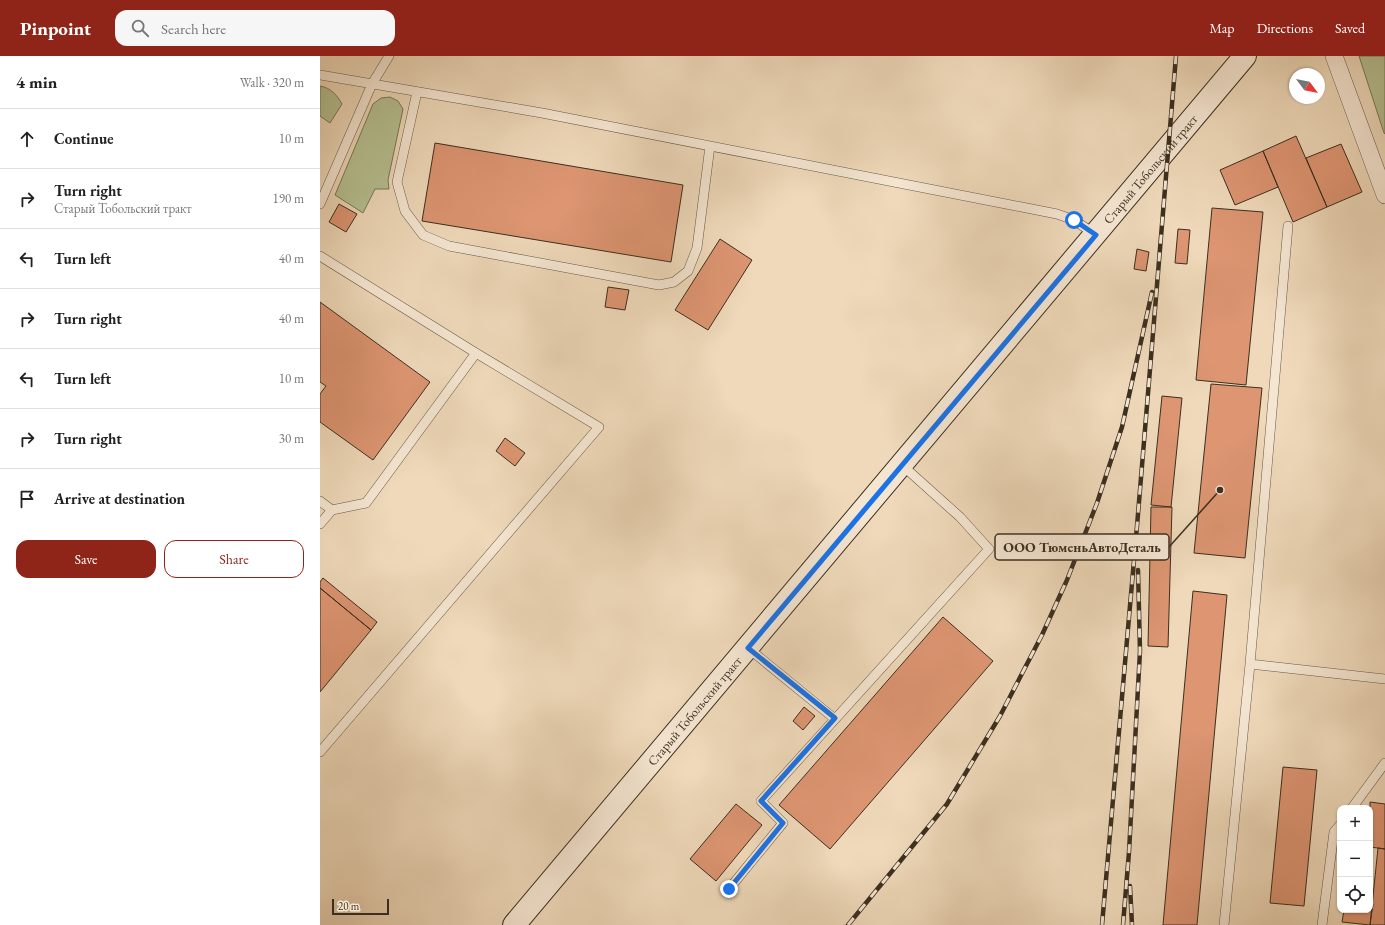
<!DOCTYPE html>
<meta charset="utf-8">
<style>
body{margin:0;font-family:"EB Garamond",serif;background:#f6f6f6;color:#222}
.controls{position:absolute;right:12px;bottom:12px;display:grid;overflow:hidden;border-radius:8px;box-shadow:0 1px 3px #0004}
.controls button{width:36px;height:36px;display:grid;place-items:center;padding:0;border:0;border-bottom:1px solid #e0e0e0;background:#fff;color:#222;font:20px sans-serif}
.compass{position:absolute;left:969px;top:12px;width:36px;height:36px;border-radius:50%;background:#fff;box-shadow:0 1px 3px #0004;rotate:122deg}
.scale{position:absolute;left:12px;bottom:10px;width:57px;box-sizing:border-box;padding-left:4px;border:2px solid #3b2f20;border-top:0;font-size:11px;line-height:14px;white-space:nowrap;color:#3b2f20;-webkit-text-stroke:3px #f5e6d2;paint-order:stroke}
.stop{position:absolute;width:12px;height:12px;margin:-9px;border:3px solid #1a73e8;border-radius:50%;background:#fff}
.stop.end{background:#1a73e8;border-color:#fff;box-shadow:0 1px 4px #0008}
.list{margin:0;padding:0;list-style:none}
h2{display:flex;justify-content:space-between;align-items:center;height:52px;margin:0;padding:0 16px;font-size:17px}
h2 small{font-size:13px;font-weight:400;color:#767676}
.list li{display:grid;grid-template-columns:26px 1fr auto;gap:12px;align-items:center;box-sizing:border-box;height:60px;padding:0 16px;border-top:1px solid #e0e0e0}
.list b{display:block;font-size:15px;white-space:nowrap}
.list p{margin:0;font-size:13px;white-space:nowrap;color:#767676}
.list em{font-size:13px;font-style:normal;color:#767676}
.actions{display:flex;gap:8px;padding:12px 16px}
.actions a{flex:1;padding:9px 0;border:1px solid #8f2418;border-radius:12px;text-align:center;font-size:14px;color:#8f2418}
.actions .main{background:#8f2418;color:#fff}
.icon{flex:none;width:22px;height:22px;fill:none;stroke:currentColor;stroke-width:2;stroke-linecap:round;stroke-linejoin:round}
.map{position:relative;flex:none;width:1065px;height:869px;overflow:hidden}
header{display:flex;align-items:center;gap:24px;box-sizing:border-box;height:56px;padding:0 20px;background:#8f2418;color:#fff}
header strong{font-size:19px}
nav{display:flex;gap:22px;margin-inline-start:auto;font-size:14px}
.search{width:280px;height:36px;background:#f6f6f6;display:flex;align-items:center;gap:10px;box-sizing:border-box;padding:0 14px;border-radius:12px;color:#767676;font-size:15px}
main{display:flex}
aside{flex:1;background:#fff}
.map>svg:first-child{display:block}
.green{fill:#b6c092;stroke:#787859}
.building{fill:#dd9572;stroke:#3b2f20}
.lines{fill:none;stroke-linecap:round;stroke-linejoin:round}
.lane-casing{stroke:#685a46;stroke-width:10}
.street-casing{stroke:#685a46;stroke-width:18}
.secondary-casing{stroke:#3b2f20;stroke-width:24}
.lane{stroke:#f5e6d2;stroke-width:9}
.street{stroke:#f5e6d2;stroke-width:17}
.secondary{stroke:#f5e6d2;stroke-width:22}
.rail-casing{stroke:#3b2f20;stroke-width:4.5}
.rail{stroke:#f5e6d2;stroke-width:3;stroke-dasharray:9;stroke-linecap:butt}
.route{stroke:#1a73e8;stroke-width:5}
.labels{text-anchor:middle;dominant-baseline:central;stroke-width:4;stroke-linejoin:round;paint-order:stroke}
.street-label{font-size:13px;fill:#3b2f20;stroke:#f5e6d2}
.leader{fill:none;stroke:#3b2f20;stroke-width:1.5}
.callout-dot{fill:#3b2f20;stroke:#f5e6d2;stroke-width:1.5}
.callout{fill:#f5e6d2;stroke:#3b2f20;stroke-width:1.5}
.callout-label{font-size:14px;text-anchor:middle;font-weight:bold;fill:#3b2f20}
</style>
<header>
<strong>Pinpoint</strong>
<div class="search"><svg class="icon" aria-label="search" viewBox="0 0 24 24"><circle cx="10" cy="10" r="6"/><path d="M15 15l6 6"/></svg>Search here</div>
<nav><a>Map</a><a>Directions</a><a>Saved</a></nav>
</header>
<main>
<aside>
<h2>4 min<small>Walk · 320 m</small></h2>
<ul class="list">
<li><svg class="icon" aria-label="ahead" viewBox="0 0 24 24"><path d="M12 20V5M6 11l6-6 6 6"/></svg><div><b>Continue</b></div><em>10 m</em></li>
<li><svg class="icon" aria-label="right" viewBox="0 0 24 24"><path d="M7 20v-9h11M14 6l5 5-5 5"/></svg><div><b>Turn right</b><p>Старый Тобольский тракт</p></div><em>190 m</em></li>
<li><svg class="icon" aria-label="left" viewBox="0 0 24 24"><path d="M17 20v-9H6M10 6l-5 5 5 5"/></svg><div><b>Turn left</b></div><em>40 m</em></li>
<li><svg class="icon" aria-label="right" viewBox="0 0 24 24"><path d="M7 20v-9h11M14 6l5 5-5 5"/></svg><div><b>Turn right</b></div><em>40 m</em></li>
<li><svg class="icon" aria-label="left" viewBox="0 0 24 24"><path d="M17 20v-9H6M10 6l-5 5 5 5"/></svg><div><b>Turn left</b></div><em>10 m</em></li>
<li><svg class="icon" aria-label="right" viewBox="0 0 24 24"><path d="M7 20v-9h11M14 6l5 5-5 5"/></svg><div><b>Turn right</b></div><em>30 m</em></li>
<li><svg class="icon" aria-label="arrive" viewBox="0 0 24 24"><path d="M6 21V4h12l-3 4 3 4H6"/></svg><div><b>Arrive at destination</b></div></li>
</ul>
<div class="actions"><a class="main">Save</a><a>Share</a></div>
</aside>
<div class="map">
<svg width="1065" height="869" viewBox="0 0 1065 869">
<rect width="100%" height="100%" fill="#efd9ba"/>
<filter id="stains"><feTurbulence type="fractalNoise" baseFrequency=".005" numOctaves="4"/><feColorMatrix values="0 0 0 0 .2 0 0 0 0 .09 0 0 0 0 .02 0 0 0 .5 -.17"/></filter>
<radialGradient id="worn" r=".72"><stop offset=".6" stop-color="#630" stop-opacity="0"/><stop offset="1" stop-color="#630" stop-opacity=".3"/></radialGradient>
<path class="green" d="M1039 0H1065V78L1064 77Z
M0 30C11 32 17 39 22 48L10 67 0 60Z
M70 41 78 45 83 53 68 124 69 133H55L43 157 15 139 53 48 61 42Z"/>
<path class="building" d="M976 80 1007 151 973 166 943 95Z
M115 87 363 129 351 206 102 165Z
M1021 88 1042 136 1007 151 986 102Z
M943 95 958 131 915 149 900 114Z
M19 148 37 158 26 176 9 166Z
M892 152 943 156 926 329 876 324Z
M858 173 870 174 867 208 855 207Z
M400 183 432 204 388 274 355 254Z
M817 193 829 196 826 215 814 213Z
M288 231 309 234 305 254 285 251Z
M0 246 110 326 53 404 0 366V338L6 330 0 326Z
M891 328 942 332 925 502 874 497Z
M842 340 862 342 851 451 831 449Z
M185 382 205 397 195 410 176 395Z
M831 451H852L848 591 828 590Z
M3 522 57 566 51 574 0 532V526Z
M0 532 51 574 0 636Z
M873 535 907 539 877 869H843Z
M623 561 673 605 510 793 459 749Z
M484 651 495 660 483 674 473 665Z
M963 711 997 714 984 850 950 847Z
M1050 746 1065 748V793L1050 791Z
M416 748 442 769 396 825 370 803Z
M1058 792 1065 793V869H1050Z
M1050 847 1053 848 1050 869 1022 866 1024 854H1050Z"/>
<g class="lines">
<g class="lane-casing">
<path id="lane" d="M0 19 222 57 737 158 754 164 776 179
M97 36 77 126 85 155 103 179 129 190 339 229 354 226 368 215 377 192 390 90
M0 148 52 28 69 0
M0 200 156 297 279 371 0 696
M0 445 12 454
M0 468 12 454 46 447 156 297
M428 592 515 663
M930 608 1065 623
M1032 752 1065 707
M409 833 463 767 441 745 669 493 640 461 582 409
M904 869 930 608 968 170
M1002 869 1014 776 1020 769"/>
</g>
<g class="street-casing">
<path id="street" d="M1014 0 1065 139"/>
</g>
<g class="secondary-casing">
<g id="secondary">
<path id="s1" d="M194 869 925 0"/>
</g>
</g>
<use href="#lane" class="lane"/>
<use href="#street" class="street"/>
<use href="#secondary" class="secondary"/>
<g class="rail-casing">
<path id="rail" d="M810 830 812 869
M528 869 627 748 680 660 722 579 747 524 777 447 802 371 832 236
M782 869 817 470 856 0
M803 869 809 796 820 595 818 514"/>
</g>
<use href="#rail" class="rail"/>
</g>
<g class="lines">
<path class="route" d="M409 833 463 767 441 745 515 662 428 592 776 179 754 164"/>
</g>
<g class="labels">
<g class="street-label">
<text stroke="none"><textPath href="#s1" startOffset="988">Старый Тобольский тракт</textPath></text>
<text stroke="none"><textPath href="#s1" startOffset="280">Старый Тобольский тракт</textPath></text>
</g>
</g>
<path class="leader" d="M900 434L849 491"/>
<circle class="callout-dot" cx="900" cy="434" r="4"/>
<rect class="callout" x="675" y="478" width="174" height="26" rx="4"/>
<g class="callout-label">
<text x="762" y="496">ООО ТюменьАвтоДеталь</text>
</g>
<rect width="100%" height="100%" filter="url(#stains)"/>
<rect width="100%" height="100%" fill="url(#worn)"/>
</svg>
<div class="controls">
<button>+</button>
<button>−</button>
<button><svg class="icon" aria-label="locate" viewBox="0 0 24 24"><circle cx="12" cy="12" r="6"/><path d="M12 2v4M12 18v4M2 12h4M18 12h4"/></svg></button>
</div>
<svg class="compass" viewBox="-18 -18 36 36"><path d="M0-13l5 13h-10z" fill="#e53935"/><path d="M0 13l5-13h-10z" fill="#767676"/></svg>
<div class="scale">20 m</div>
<div class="stop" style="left:754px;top:164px"></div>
<div class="stop end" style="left:409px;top:833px"></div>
</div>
</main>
